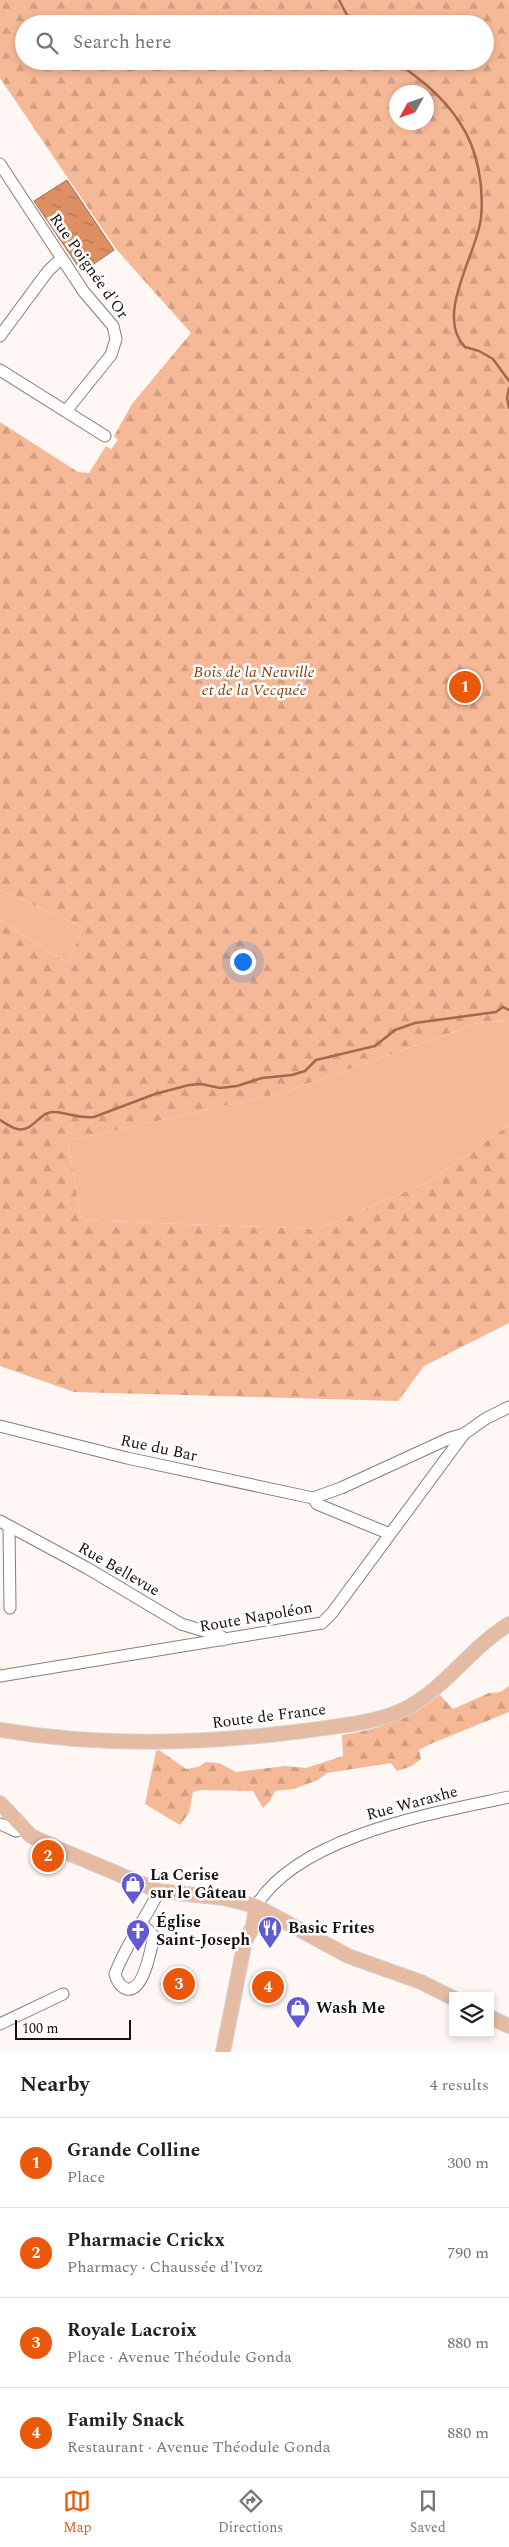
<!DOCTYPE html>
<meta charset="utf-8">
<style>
body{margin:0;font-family:Spectral,serif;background:#f2f2f2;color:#222}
.controls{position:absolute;right:15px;bottom:15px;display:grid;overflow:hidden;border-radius:0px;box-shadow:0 2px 8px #0003}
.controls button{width:45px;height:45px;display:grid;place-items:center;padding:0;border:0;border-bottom:1px solid #e0e0e0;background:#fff;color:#222;font:25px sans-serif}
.compass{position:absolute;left:389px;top:85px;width:45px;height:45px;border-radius:50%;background:#fff;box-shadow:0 2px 8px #0003;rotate:230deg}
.scale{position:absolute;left:15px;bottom:12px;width:116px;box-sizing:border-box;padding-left:5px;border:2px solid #161210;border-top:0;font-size:14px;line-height:18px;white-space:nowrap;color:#161210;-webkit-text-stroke:4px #fff;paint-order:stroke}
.you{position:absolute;left:242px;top:961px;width:18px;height:18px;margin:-12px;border:4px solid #fff;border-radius:50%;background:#1a73e8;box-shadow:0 0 0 8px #1a73e833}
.badge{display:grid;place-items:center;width:32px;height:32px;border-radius:50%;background:#ea580c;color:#fff;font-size:16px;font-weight:700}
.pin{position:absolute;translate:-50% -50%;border:2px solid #fff;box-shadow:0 1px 5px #0006}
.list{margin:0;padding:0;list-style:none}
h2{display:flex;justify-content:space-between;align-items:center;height:65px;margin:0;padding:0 20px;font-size:21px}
h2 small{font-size:16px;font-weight:400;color:#767676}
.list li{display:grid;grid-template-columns:32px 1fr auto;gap:15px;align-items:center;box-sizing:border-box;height:90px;padding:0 20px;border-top:1px solid #e0e0e0}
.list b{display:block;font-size:19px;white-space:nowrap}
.list p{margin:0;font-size:16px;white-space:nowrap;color:#767676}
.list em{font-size:16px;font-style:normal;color:#767676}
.icon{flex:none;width:28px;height:28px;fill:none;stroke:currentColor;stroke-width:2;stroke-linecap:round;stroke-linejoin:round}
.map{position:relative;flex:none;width:509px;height:2052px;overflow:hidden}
.search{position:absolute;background:#fff;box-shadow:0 2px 8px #0003;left:15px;right:15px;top:15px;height:55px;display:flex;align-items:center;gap:12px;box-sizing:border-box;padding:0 18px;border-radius:28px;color:#767676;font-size:19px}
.sheet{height:425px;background:#fff}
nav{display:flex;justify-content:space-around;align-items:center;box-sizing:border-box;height:70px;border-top:1px solid #e0e0e0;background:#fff;font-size:14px;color:#767676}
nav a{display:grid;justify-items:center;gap:2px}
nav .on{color:#ea580c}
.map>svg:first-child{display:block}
.green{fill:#f6b997}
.forest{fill:url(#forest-firs);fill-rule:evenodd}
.water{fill:url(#water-ripples);stroke:#a26a4b}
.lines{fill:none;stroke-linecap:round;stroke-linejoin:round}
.stream{stroke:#a26a4b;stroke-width:2.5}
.minor-casing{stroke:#877d77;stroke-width:13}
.major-casing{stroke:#d5d4d4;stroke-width:16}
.minor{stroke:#fff;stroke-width:11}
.major{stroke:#e6bba3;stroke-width:14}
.labels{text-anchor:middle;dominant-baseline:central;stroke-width:5;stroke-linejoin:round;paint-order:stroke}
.street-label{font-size:16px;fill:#161210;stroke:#fff}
.park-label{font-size:16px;font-style:italic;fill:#873f0d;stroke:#fff}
.poi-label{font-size:16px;font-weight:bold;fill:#161210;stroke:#fff;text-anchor:start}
</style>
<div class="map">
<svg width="509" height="2052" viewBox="0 0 509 2052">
<defs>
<pattern id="forest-firs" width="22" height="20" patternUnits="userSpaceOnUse" patternTransform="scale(1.25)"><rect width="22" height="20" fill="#f6b997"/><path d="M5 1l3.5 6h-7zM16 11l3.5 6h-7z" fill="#d29e81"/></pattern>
<pattern id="water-ripples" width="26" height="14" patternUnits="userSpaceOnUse" patternTransform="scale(1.25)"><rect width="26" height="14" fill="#de9064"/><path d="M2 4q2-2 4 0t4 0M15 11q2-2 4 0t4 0" fill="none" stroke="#b37451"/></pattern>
</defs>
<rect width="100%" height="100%" fill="#fff7f4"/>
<path class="green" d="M0 890 83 927 68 964 0 920Z
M484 1021 509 1022V1125L430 1181 318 1229 81 1220 68 1141 282 1093Z"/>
<path class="forest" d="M0 0H509V1022L484 1021 282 1093 68 1141 81 1220 318 1229 430 1181 509 1125V1323L424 1366 398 1401 74 1392 0 1366V920L68 964 83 927 0 890V422L78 472 89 473 106 446 111 449 118 440 114 436 132 404 191 333 116 249 0 78ZM24 24H485V61H24ZM396 92H426V122H396Z
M509 1686V1712L428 1745 419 1750 421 1759 412 1766 397 1771 391 1763 327 1773 318 1780 294 1789 275 1791 270 1801 263 1808 253 1791 201 1790 193 1792 189 1813 180 1825 145 1804 156 1751 159 1750 186 1769 198 1767 206 1762 219 1763 236 1772 285 1766 306 1768 343 1756 342 1735C382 1729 407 1718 440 1695L453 1709 489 1693 500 1692Z"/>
<path class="water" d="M67 180 114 250 82 272 34 201Z"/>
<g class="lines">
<path class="stream" d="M339 0 347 15 355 24
M395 61C421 80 443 96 460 123 478 150 484 186 481 218 477 254 434 316 465 347L479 351 493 359 509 381
M509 388 507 398 509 408
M0 1120C5 1123 12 1128 17 1129 33 1133 40 1110 55 1112 70 1113 78 1119 94 1117L155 1094 189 1085 201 1084 220 1088 237 1086 262 1078 292 1075 305 1071 316 1060 375 1046 395 1030 415 1023 496 1012 503 1007 509 1010"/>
<g class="minor-casing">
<path id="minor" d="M0 164 84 292 113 326 116 339 111 355 66 411
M0 336 48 271 62 258
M0 370 105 436
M0 1426 127 1458 313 1498
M0 1521 87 1568 181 1624 221 1636 223 1640
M9 1526 10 1608
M390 1534 317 1504 313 1498 341 1488 450 1438 464 1434
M0 1676 322 1623 332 1613 464 1434 485 1419 509 1407
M0 1824 16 1831 22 1829
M256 1906C299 1835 435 1813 509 1797
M142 1924 154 1936C151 1948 144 1992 127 1989 120 1987 117 1981 115 1974 126 1944 145 1920 159 1891
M0 2024 63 1994"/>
</g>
<g class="major-casing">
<path id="major" d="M0 1730C102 1747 201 1744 303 1731 336 1726 372 1724 403 1710 444 1690 470 1648 509 1624
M0 1803 31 1836 61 1850 159 1891 224 1898 256 1906 348 1956 421 1982 453 1998
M490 2017 509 2026
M223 2052 245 1941 253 1927 256 1906"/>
</g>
<use href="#minor" class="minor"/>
<use href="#major" class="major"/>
</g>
<defs>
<g id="shop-pin" transform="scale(1.25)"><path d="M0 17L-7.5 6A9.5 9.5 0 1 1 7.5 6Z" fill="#605ad3" stroke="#fff"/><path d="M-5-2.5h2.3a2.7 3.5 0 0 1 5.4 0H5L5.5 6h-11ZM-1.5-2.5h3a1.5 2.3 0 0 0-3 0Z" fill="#fff"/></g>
<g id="restaurant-pin" transform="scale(1.25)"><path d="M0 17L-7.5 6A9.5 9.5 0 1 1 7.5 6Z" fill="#605ad3" stroke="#fff"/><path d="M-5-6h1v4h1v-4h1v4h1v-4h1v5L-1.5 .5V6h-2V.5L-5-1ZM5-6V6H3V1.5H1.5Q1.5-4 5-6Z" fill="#fff"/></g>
<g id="church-pin" transform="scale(1.25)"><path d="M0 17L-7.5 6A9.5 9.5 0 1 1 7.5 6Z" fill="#605ad3" stroke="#fff"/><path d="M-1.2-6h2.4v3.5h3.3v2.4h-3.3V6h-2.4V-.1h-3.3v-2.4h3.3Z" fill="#fff"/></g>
</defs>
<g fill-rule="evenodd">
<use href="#shop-pin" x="133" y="1884"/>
<use href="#restaurant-pin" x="270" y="1928"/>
<use href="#church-pin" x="138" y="1931"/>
<use href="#shop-pin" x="298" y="2008"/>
</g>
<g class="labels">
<g class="street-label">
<text transform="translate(89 266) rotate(55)">Rue Poignée d'Or</text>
<text transform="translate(159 1448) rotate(12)">Rue du Bar</text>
<text transform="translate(119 1569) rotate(30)">Rue Bellevue</text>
<text transform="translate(256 1617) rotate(-10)">Route Napoléon</text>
<text transform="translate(269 1716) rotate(-7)">Route de France</text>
<text transform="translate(412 1803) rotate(-15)">Rue Waraxhe</text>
</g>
<g class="park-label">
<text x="254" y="672">Bois de la Neuville<tspan x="254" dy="18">et de la Vecquée</tspan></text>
</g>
<g class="poi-label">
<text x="150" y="1875">La Cerise<tspan x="150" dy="18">sur le Gâteau</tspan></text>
<text x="156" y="1922">Église<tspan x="156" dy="18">Saint-Joseph</tspan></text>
<text x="288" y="1928">Basic Frites</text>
<text x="316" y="2008">Wash Me</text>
</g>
</g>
</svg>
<div class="controls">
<button><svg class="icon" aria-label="layers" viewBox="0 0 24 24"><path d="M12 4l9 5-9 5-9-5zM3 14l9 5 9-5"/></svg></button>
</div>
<svg class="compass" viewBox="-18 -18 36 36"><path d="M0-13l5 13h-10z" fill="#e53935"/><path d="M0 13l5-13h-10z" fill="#767676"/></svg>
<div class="scale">100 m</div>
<div class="you"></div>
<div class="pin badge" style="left:465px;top:687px">1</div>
<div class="pin badge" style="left:48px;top:1856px">2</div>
<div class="pin badge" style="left:179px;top:1984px">3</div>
<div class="pin badge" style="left:268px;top:1987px">4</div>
<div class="search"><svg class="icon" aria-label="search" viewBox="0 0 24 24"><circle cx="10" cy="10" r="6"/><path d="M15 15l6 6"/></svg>Search here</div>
</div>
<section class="sheet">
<h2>Nearby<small>4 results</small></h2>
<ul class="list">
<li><span class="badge">1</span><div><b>Grande Colline</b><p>Place</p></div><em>300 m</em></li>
<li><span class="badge">2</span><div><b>Pharmacie Crickx</b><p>Pharmacy · Chaussée d'Ivoz</p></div><em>790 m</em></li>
<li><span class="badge">3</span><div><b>Royale Lacroix</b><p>Place · Avenue Théodule Gonda</p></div><em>880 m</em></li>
<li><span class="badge">4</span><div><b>Family Snack</b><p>Restaurant · Avenue Théodule Gonda</p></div><em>880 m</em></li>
</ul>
</section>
<nav>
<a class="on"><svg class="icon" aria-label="map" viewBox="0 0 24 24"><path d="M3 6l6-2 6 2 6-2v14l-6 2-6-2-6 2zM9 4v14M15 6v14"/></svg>Map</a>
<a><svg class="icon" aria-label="directions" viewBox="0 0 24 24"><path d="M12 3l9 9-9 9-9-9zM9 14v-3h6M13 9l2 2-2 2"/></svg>Directions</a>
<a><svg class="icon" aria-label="saved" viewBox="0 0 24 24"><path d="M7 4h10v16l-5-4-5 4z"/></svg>Saved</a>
</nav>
